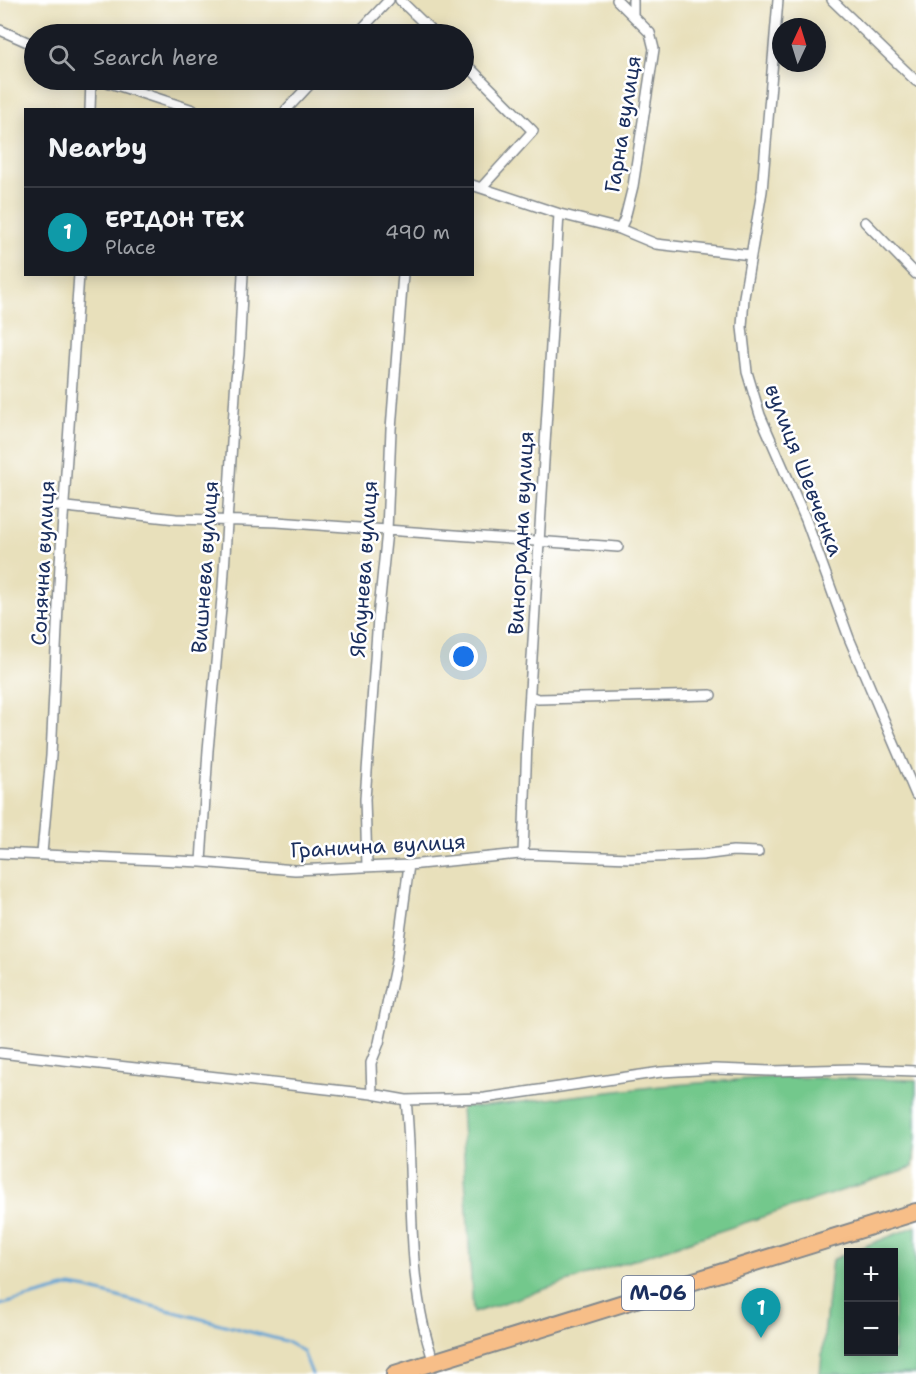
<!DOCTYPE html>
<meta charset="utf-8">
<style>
body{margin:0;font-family:"Shantell Sans",sans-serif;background:#242831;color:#f1f3f6}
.controls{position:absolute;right:18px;bottom:18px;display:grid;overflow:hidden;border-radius:0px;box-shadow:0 3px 15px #0003}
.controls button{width:54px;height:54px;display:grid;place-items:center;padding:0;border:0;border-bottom:2px solid #363941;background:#171b24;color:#f1f3f6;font:30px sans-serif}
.compass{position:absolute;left:772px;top:18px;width:54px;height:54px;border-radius:50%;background:#171b24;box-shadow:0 3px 15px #0003;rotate:4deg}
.you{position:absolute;left:464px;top:657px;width:21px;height:21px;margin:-15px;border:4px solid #fff;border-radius:50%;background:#1a73e8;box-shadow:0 0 0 9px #1a73e833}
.badge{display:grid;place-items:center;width:39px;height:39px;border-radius:50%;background:#0b8043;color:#fff;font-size:20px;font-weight:700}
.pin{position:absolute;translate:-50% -50px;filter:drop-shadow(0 2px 3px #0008)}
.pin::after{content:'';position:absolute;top:32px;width:21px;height:18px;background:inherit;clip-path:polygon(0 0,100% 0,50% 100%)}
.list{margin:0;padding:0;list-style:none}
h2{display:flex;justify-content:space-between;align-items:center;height:78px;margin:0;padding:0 24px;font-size:26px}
h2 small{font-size:20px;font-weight:400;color:#9ea1a6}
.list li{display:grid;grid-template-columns:39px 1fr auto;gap:18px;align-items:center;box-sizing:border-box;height:90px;padding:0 24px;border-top:2px solid #363941}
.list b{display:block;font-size:22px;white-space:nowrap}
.list p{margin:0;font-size:20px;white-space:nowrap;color:#9ea1a6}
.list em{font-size:20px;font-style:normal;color:#9ea1a6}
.icon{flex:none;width:33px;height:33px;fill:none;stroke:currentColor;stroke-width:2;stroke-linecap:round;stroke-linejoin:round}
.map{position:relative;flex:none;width:916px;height:1374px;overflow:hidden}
.search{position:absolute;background:#171b24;box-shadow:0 3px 15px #0003;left:24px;top:24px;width:450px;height:66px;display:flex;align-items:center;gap:15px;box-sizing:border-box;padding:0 21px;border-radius:33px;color:#9ea1a6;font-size:22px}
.panel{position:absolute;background:#171b24;box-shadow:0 3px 15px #0003;left:24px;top:108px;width:450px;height:168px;border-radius:0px}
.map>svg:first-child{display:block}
.green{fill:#73c88c;stroke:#477c75;stroke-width:1.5}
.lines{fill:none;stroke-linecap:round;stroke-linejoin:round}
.stream{stroke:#60a2d4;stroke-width:3}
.street-casing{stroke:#82888c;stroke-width:12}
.highway-casing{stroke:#82888c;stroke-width:20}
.street{stroke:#fff;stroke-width:9}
.highway{stroke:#f7be88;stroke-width:16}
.labels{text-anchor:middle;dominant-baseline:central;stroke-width:5;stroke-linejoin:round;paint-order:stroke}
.shield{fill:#fff;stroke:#5f6d8e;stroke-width:1.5}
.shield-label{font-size:20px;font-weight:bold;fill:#1b2f5e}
.street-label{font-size:21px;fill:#1b2f5e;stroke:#fff}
</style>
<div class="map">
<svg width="916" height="1374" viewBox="0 0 916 1374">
<rect width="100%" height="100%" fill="#fff"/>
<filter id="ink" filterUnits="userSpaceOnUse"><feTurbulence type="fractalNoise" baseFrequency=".0167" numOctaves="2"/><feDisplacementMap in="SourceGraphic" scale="12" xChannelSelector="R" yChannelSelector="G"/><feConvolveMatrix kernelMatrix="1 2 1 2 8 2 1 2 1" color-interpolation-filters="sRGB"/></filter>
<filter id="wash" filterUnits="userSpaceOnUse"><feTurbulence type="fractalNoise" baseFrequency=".008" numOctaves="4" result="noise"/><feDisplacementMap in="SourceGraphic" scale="24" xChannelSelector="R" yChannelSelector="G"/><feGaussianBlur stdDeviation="1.35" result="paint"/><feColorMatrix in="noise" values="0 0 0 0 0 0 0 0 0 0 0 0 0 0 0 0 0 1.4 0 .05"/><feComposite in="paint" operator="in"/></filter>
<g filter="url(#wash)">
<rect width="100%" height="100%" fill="#e8e0bb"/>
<path class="green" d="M775 1077 916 1080V1137L913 1167 473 1313 461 1106 478 1107 661 1086Z
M916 1226V1374H820L832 1260 848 1253V1352H894V1252H850Z"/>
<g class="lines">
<path class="stream" d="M0 1305 71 1286 88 1289 285 1341 303 1351 312 1374"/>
</g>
</g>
<g filter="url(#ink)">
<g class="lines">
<g class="street-casing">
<path id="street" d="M400 0 435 34
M617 0 650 33 654 49 633 186 625 218 620 229
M633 0V16
M778 0 762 191 744 297 742 327 747 372 760 415 806 520 849 638 916 795
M832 0 916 81
M0 30 34 45
M357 34 389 0
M464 62 533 131 481 188
M101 80 193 110
M90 110 91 80
M286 110 314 80
M472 185 560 214 620 229 656 244 751 255
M865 222 916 274
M57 506 176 519 277 522 618 547
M530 696 538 699 711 695
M0 853 201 862 295 870 409 865 520 854 630 858 702 855 733 851 758 852
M42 853 51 756 60 564 79 274
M523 855 527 740 559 214
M201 862 208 750 223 587 236 378 239 355 243 274
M367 866 365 799 378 618 387 531 391 429 403 274
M0 1053 372 1094 406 1100 485 1098 661 1072 715 1069 771 1071 857 1069 916 1071
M372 1094 371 1063 379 1043 396 962 409 865
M406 1100C415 1186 404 1279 434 1362"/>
</g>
<g class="highway-casing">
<path id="highway" d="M395 1374 916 1212"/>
</g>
<use href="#street" class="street"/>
<use href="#highway" class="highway"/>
</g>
</g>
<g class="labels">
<rect class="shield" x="622" y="1276" width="72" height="34" rx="4.5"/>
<g class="shield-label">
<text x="658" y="1293">М-06</text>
</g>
<g class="street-label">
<text transform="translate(623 124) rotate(-81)">Гарна вулиця</text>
<text transform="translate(804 470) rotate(69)">вулиця Шевченка</text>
<text transform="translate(521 533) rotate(-87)">Виноградна вулиця</text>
<text transform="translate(43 563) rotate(-87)">Сонячна вулиця</text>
<text transform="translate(205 567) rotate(-86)">Вишнева вулиця</text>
<text transform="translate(364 569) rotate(-86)">Яблунева вулиця</text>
<text transform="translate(378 846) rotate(-3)">Гранична вулиця</text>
</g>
</g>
</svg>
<div class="controls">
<button>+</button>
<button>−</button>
</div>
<svg class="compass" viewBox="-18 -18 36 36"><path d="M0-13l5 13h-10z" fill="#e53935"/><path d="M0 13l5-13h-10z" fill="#9ea1a6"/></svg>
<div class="you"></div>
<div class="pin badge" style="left:761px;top:1338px;background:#0f9aa8">1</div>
<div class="search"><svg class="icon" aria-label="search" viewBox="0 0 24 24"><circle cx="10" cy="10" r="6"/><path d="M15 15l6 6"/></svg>Search here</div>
<section class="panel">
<h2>Nearby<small></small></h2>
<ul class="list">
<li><span class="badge" style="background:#0f9aa8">1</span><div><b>ЕРІДОН ТЕХ</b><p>Place</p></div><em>490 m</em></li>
</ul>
</section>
</div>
